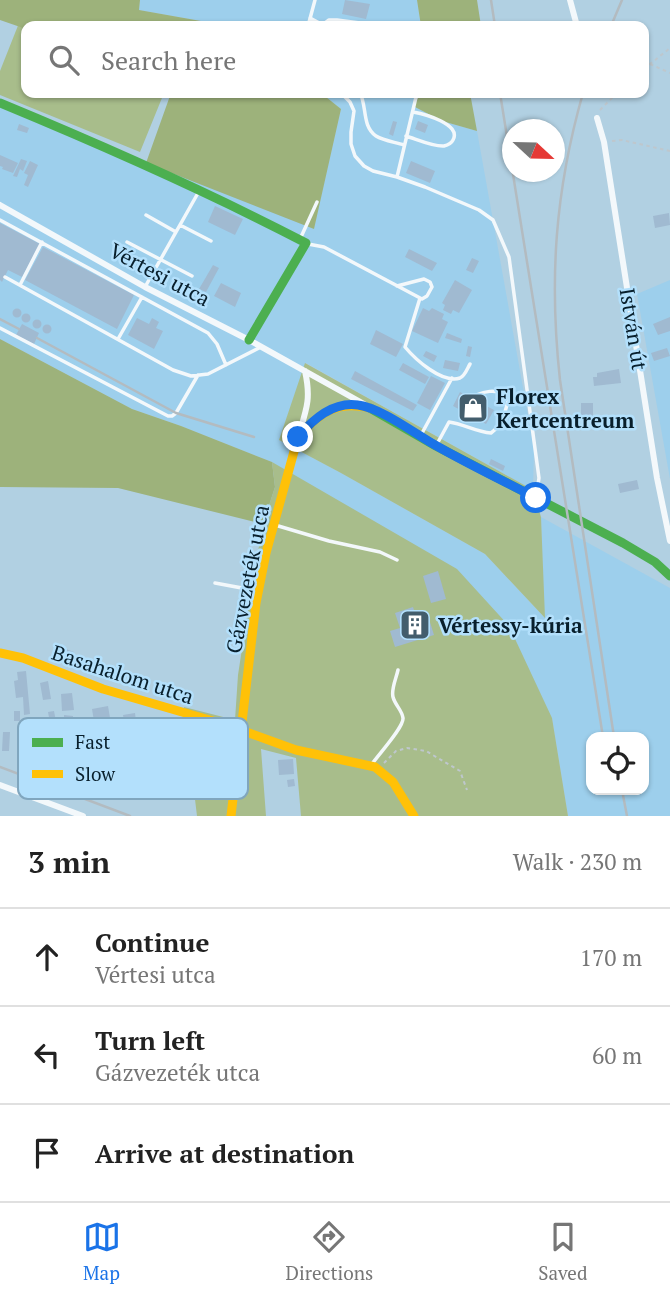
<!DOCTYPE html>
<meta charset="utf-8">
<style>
body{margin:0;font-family:"PT Serif",serif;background:#f6f6f6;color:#222}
.controls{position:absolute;right:21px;bottom:21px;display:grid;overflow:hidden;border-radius:14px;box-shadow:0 2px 5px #0004}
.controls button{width:63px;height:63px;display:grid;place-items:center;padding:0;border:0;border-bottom:2px solid #e0e0e0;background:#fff;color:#222;font:35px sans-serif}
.compass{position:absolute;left:502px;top:119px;width:63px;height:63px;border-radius:50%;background:#fff;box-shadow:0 2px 5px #0004;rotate:112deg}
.stop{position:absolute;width:21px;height:21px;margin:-16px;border:5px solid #1a73e8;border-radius:50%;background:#fff}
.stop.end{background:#1a73e8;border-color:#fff;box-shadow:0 2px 7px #0008}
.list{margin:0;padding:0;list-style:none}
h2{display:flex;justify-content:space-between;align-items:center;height:91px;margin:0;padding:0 28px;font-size:30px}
h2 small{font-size:23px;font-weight:400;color:#767676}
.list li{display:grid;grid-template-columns:46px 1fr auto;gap:21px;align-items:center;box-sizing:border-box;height:98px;padding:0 28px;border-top:2px solid #e0e0e0}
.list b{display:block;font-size:26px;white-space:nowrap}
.list p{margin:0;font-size:23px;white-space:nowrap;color:#767676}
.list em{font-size:23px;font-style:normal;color:#767676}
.icon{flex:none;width:38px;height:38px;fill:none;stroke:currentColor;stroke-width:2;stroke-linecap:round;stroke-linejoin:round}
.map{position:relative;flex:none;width:670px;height:816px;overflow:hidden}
.search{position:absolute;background:#fff;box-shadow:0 2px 5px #0004;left:21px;right:21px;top:21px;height:77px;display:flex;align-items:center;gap:18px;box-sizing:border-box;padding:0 24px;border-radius:14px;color:#767676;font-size:26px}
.sheet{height:385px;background:#fff}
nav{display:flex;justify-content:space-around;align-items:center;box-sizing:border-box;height:98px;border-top:2px solid #e0e0e0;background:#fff;font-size:19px;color:#767676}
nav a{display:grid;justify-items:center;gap:4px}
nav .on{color:#1a73e8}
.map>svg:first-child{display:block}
.built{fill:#9dcfec;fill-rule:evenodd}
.green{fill:#a8bd8b}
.forest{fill:#9db27b}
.building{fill:#a0bad1}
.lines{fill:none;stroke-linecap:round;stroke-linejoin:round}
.path{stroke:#bec7cd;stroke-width:2;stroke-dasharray:3.5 3.5;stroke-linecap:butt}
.lane{stroke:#f3f8fb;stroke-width:3.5}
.street{stroke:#f3f8fb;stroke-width:6}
.fast{stroke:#4caf50;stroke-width:9}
.slow{stroke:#ffc107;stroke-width:9}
.rail{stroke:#b3bbc0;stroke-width:2.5}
.route{stroke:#1a73e8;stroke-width:9}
.labels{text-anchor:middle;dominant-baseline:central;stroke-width:5;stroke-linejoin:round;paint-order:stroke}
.street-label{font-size:21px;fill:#081f2c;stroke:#b3e0fc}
.poi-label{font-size:21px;font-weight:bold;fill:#081f2c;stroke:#b3e0fc;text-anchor:start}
.key{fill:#b3e0fc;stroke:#80a6be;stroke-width:2}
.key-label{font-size:19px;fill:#081f2c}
</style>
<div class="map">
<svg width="670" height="816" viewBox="0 0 670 816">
<rect width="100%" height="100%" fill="#b1d0e2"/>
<path class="built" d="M140 0H417L421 26H229L139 10Z
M321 93H421L413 106 442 121 477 131 534 449 533 490 306 363 279 440 341 473 485 554 544 617 541 517 670 588V816H568L552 718 272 462 181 426 132 409 0 339V106L314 228 341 109ZM591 737H644V790H591Z
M670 280V479L637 294Z"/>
<path class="green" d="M19 23 26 26V93H164L140 152 0 95V71Z
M305 363 533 490 541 517 545 618 485 554 341 473 279 440Z
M272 462 457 569 509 626 552 718 568 816H301L296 758 261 749 266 816H197L184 707 235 720 238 675 251 590 263 524 275 487Z"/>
<path class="forest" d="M0 0H140L139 10 229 26H26V29L0 20Z
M417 0H477L481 26H421Z
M171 93H321L341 109 314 229 146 163Z
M421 93H470L477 131 442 121 413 106Z
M0 339 132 409 181 426 272 462 275 487 263 524 118 488 0 487Z"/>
<path class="building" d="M345 0 370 4 366 19 342 14Z
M393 121 397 122 393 136 389 134Z
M418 121 428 125 425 133 415 129Z
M19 124 29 128 27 133 17 130Z
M0 155 18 163 13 173 2 169 3 167 0 166Z
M21 159 27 161 23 171 20 169 17 177 13 176Z
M30 161 38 165 28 187 24 185 28 175 24 173Z
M411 161 435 171 430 183 406 173Z
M215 206 243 219 235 235 208 222Z
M669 213 670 225 655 228 653 216Z
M0 223 40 244 22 277 8 270 2 282 0 280Z
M43 247 134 295 117 329 25 280Z
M409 249 437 263 432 271 405 257Z
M472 258 479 261 473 273 466 270Z
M213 265 219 268 206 292 199 289Z
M455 280 472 290 459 313 453 310 451 314 443 310 445 305 442 303Z
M221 283 241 293 235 307 214 296Z
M423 308 429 311 432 308 444 314 442 319 448 322 438 343 412 331Z
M12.5 313a4.5 4.5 0 1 1 9 0a4.5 4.5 0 1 1-9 0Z
M21.5 318a4.5 4.5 0 1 1 9 0a4.5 4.5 0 1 1-9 0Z
M670 317V331L658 335 653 324Z
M137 318 149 324 152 318 159 322 156 328 163 331 154 349 128 335Z
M32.5 324a4.5 4.5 0 1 1 9 0a4.5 4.5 0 1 1-9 0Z
M22 324 39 333 34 344 16 335Z
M42.5 329a4.5 4.5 0 1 1 9 0a4.5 4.5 0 1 1-9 0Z
M376 330 403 344 396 357 370 344Z
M447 333 462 339 461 343 445 338Z
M468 346 472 347 470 357 466 356Z
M667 348 670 356 654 361 651 353Z
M426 351 437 356 434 362 423 356Z
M445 360 460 363 458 371 443 368Z
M403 363 429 377 425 384 399 370Z
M619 369 621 383 594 386 593 377H597V373Z
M355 371 417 405 413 411 351 379Z
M431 376 445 383 430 410 417 403Z
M460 392 494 410 486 424 453 406Z
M581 403H593V418H581Z
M491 459 505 466 503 471 489 464Z
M637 480 639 489 620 493 618 484Z
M438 571 446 599 431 603 423 576Z
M413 607 418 623 429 619 434 635 395 647 390 631 400 628 395 613Z
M63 648 74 652 70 664 59 659Z
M26 671 30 714 24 715 23 697 16 698 14 681 18 680 17 672Z
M48 681 51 699 43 700 40 683Z
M72 693 74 710 62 711 61 694Z
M108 706 110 718 94 721 92 709Z
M14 711H20V721H14Z
M54 711 57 727 51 728 48 712Z
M135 713 136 721 140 720 141 728 137 729 140 750 132 751 131 742 128 743 123 715Z
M64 715 73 716V722H64Z
M3 732H10L9 751H2Z
M293 759 294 774 279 775 278 760Z
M294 779 295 786 288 787 287 780Z"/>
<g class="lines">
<path class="path" d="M650 64 670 73
M644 69 670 48
M600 110 617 93
M612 141 622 140 670 151
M384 763 396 751 407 748 426 751 460 771 467 790"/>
<path class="lane" d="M310 18 323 25
M308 26 315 0
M321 26 329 20H337L383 26
M341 93 350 102 354 111 351 132V144L355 156 364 166 373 171 397 177 425 187 479 210 493 220 509 257 539 478 536 497
M360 93C367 106 362 127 376 136 384 141 395 142 404 145
M406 136C416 139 434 147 444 146 448 145 451 144 453 140 462 124 424 114 413 112
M397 177 417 93
M146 215 176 232
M0 220 208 333 217 344 226 365
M180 225 211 241
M301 237 317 202
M127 242 192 276
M308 244 324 247 422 299 427 296 432 287 430 282 424 279 397 286
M5 277 173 370 191 376 208 374 259 348
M20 285 42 242
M145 287 198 193
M420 298 405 347C415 359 442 384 460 378 465 376 467 369 470 364
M0 328 168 416H172L176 413 198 375
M118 339 142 297
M421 435 452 378
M437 444 449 422C464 424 476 432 491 433 502 425 505 413 508 401L504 393C493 390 486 391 476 395
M275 525 329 541 380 552 397 560
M215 583 258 591
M372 764C379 754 404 727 403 718 402 710 395 705 393 697 391 689 396 679 398 670"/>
<path class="street" d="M570 0 577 26
M597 118 604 142 657 478 670 541
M0 205 145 287 249 340 364 404
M299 434C307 408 311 398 305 371
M0 785 83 816"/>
<path class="fast" d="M0 103C104 146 206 191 306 243L249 340
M370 408 436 446 623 543 655 562 670 576"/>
<path class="slow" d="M0 653 23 658 103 689 230 726 296 750 375 767 393 782 414 816
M231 816 256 603 266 553 298 437C319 413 337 400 370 408"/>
<path class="rail" d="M491 0 495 26
M611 26 622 0
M500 93 603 737
M583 93C555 191 549 279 560 380L614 737
M0 319 19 329
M37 338 176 413 254 437
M0 767 130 816
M622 790 627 816"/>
</g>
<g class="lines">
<path class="route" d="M298 437C313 419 333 401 358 405 381 408 414 433 435 445 468 464 502 480 536 498"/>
</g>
<defs>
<g id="shop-square" transform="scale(1.575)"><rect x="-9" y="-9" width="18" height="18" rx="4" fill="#435d6c" stroke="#b3e0fc"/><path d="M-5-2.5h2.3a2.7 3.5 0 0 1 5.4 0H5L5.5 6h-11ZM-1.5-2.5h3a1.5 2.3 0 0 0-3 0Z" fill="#fff"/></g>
<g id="building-square" transform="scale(1.575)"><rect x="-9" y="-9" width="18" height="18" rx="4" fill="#435d6c" stroke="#b3e0fc"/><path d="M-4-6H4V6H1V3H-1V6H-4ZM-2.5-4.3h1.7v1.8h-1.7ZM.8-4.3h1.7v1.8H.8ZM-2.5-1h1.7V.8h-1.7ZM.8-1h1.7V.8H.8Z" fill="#fff"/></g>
</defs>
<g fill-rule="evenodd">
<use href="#shop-square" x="473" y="408"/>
<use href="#building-square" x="415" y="625"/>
</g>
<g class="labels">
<g class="street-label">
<text transform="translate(160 274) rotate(28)">Vértesi utca</text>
<text transform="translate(634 329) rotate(81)">István út</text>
<text transform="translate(247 579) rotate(-79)">Gázvezeték utca</text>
<text transform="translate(123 674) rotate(18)">Basahalom utca</text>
</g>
<g class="poi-label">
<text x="496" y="396">Florex<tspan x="496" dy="24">Kertcentreum</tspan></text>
<text x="438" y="625">Vértessy-kúria</text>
</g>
</g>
<rect x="18" y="718" width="230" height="81" rx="10" class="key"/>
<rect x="32" y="738" width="31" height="9" fill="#4caf50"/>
<rect x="32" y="770" width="31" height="8" fill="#ffc107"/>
<g class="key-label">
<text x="75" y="749">Fast</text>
<text x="75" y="781">Slow</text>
</g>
</svg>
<div class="controls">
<button><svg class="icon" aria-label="locate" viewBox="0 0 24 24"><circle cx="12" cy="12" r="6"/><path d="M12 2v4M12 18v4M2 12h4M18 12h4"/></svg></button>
</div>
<svg class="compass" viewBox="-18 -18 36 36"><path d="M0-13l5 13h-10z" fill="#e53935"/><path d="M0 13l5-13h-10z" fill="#767676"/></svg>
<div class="stop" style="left:536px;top:498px"></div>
<div class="stop end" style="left:298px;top:437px"></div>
<div class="search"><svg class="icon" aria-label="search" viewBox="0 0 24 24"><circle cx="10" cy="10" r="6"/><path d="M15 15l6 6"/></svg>Search here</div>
</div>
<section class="sheet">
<h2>3 min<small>Walk · 230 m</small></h2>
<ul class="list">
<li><svg class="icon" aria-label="ahead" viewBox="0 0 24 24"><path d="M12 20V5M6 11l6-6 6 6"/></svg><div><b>Continue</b><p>Vértesi utca</p></div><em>170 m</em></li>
<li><svg class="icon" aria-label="left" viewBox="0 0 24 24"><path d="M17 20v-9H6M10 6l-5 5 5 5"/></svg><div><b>Turn left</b><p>Gázvezeték utca</p></div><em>60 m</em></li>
<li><svg class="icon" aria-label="arrive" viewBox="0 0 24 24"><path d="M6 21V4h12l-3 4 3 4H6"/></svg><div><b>Arrive at destination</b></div></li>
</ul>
</section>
<nav>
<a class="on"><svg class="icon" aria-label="map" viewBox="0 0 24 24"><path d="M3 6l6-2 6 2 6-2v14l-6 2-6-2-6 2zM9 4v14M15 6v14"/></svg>Map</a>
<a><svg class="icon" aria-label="directions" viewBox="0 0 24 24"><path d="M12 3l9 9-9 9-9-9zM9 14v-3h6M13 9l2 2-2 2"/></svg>Directions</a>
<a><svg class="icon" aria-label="saved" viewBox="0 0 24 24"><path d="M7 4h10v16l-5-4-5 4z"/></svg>Saved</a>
</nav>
